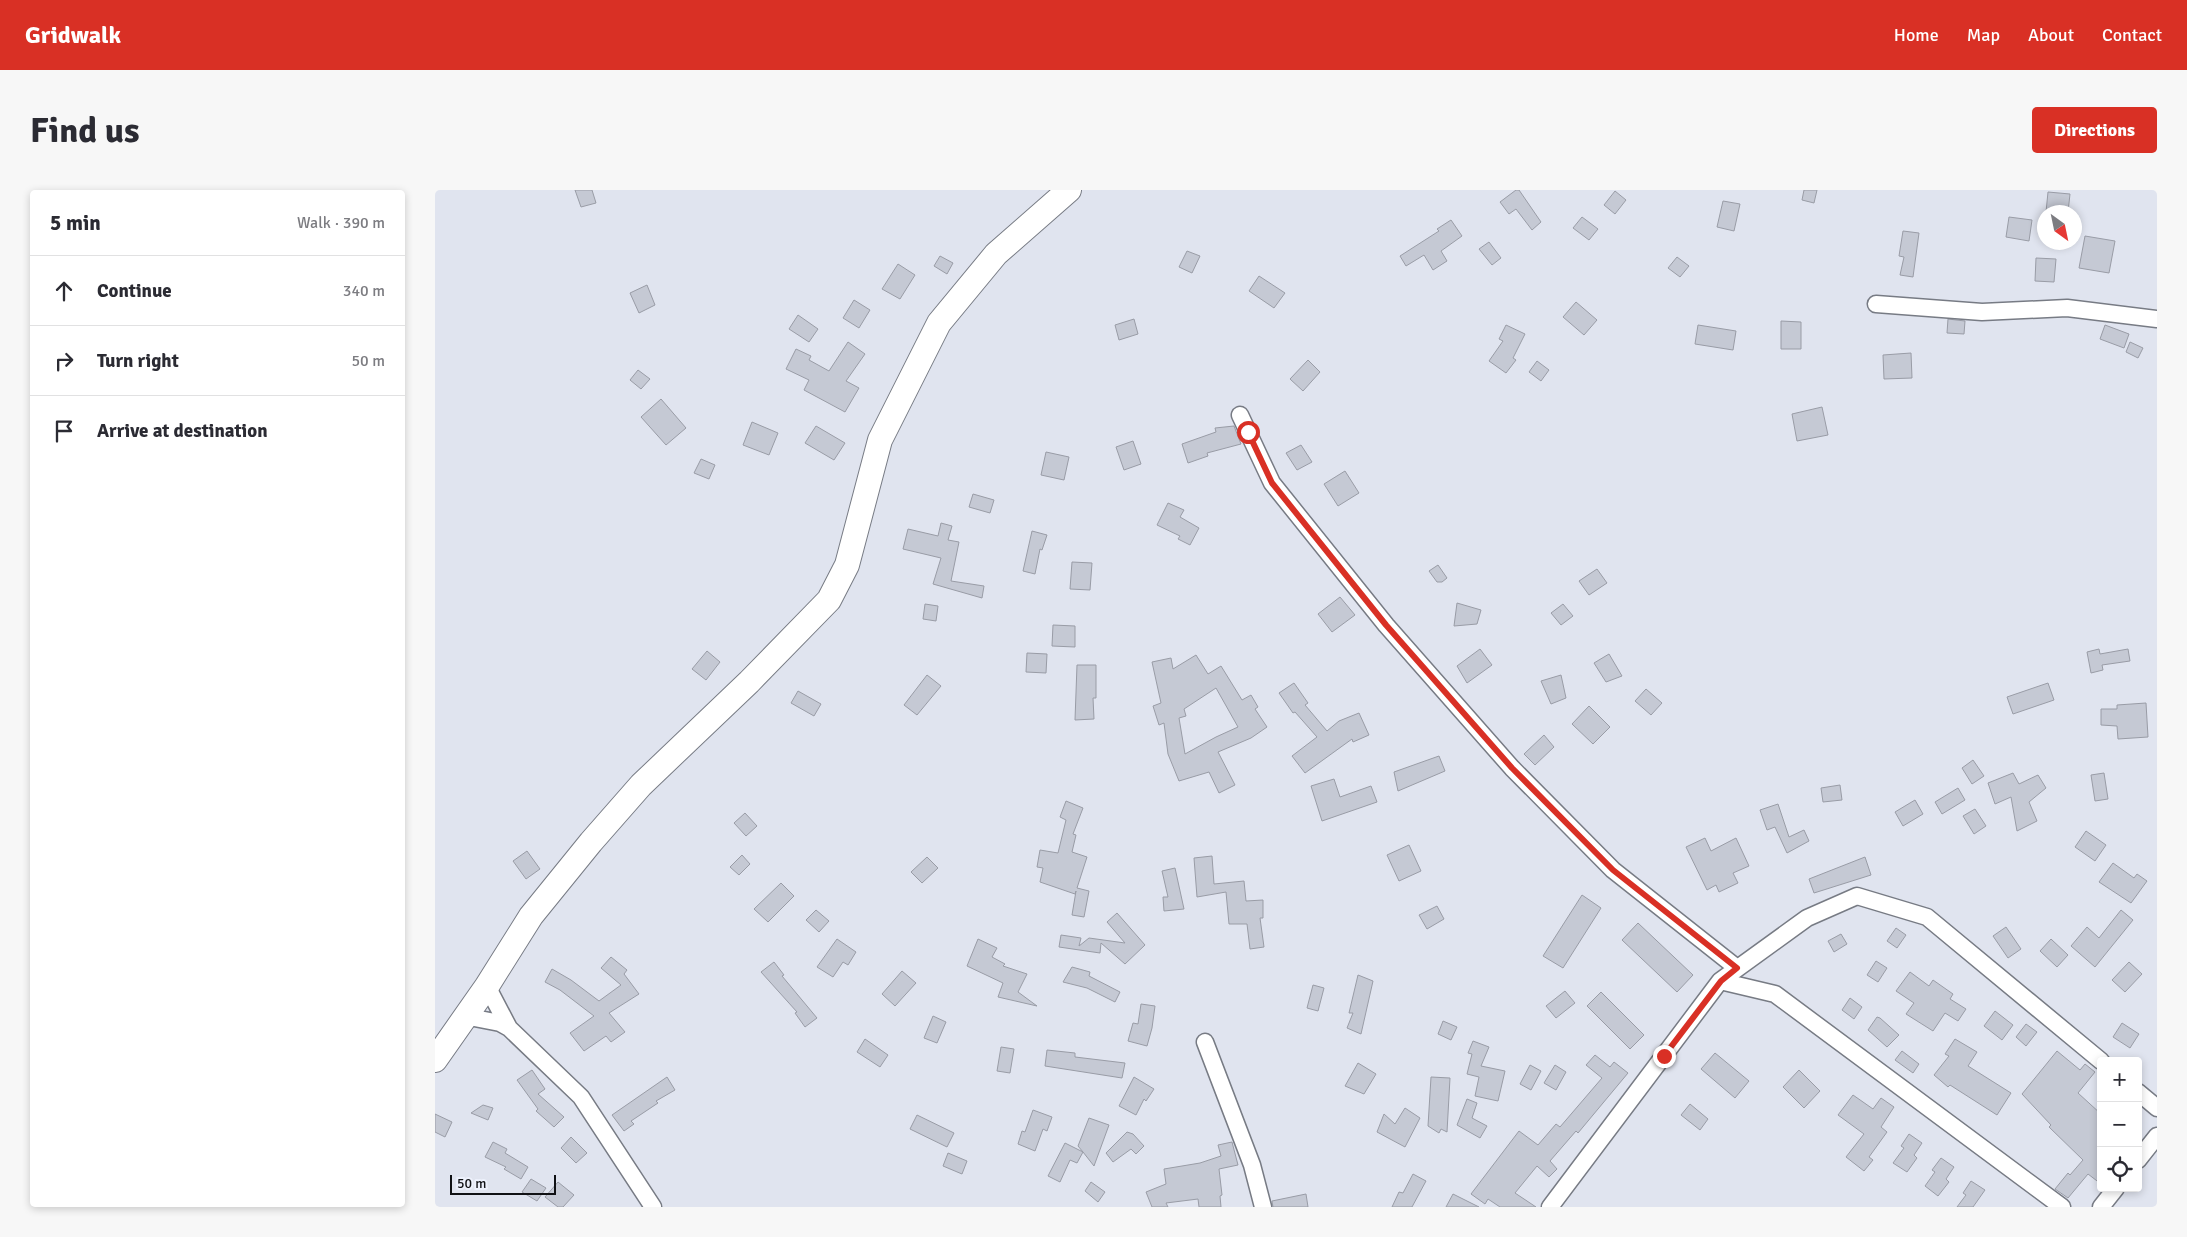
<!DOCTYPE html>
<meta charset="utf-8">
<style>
body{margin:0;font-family:Signika,sans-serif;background:#f7f7f7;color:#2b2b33}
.controls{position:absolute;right:15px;bottom:15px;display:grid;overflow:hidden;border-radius:5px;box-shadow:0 2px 8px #0003}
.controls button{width:45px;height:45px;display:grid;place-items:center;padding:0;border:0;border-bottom:1px solid #e1e1e2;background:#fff;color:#2b2b33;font:25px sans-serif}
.compass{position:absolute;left:1602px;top:15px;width:45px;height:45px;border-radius:50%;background:#fff;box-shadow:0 2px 8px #0003;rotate:147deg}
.scale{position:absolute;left:15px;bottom:12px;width:106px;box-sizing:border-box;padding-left:5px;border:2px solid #101114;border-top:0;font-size:14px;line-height:18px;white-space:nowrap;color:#101114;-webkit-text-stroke:4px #edf1fc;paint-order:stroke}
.stop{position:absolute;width:15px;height:15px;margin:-11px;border:4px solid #d93025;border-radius:50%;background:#fff}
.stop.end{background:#d93025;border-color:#fff;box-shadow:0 1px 5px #0008}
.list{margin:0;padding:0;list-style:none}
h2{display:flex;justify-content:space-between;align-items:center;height:65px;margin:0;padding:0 20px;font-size:21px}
h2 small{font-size:16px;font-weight:400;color:#7c7c81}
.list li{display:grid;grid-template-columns:32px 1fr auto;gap:15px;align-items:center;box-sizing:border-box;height:70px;padding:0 20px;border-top:1px solid #e1e1e2}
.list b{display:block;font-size:19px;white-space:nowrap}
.list em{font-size:16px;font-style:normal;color:#7c7c81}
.icon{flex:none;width:28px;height:28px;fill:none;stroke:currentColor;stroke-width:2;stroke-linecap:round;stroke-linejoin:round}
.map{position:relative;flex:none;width:1722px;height:1017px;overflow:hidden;border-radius:5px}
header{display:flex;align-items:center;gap:30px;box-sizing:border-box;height:70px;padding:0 25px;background:#d93025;color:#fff}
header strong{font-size:24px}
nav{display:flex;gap:28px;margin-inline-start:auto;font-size:18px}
.intro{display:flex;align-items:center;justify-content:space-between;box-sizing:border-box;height:120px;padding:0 30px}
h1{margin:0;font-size:35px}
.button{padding:12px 22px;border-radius:5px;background:#d93025;color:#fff;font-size:18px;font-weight:700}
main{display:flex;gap:30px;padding:0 30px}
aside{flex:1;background:#fff;border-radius:5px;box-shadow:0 2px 8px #0003}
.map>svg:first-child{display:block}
.building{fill:#c5c9d4;stroke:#999ca6;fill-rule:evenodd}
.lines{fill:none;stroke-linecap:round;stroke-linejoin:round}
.street-casing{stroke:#777b84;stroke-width:19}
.secondary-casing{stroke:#777b84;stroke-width:26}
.street{stroke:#fff;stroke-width:16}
.secondary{stroke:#fff;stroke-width:24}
.route{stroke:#d93025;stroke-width:6}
</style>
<header>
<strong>Gridwalk</strong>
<nav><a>Home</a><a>Map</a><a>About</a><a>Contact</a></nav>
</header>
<div class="intro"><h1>Find us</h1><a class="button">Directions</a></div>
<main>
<aside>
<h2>5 min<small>Walk · 390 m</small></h2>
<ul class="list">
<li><svg class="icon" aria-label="ahead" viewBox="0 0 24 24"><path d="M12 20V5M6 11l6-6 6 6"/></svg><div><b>Continue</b></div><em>340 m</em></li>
<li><svg class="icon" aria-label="right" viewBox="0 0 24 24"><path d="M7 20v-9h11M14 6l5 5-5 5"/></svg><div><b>Turn right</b></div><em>50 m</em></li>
<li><svg class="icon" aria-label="arrive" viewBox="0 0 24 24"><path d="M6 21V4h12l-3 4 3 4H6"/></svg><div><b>Arrive at destination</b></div></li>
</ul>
</aside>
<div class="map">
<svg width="1722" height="1017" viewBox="0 0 1722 1017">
<rect width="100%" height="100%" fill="#e0e4ef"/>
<path class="building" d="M140 0H157L161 13 146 17Z
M1081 0H1084L1106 32 1097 40 1081 19 1074 24 1065 12Z
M1369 0H1382L1379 13 1367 10Z
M1180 1 1191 10 1180 24 1169 15Z
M1613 2 1635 4 1633 22H1611Z
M1288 11 1305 14 1299 41 1282 37Z
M1147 27 1163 39 1154 50 1138 38Z
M1574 27 1597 30 1594 51 1571 47Z
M1016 30 1027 46 1006 61 1012 71 998 80 989 65 971 76 965 66 1004 41 1002 39Z
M1468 41 1484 43 1478 87 1465 85 1469 67 1464 66Z
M1650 46 1680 51 1674 83 1644 78Z
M1054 52 1066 68 1057 75 1044 59Z
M752 61 765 66 757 83 744 77Z
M505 66 518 73 512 84 499 76Z
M1242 67 1254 76 1245 87 1233 78Z
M1601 68 1621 69 1619 92 1600 91Z
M463 74 480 85 465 109 447 99Z
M824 86 850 103 839 118 814 101Z
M212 95 220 115 204 123 195 103Z
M419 110 435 120 424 138 408 128Z
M1141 112 1162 130 1149 145 1128 127Z
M363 125 383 139 374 152 354 139Z
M699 129 703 144 684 150 680 135Z
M1513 129 1530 131 1529 144 1512 143Z
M1346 131 1366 132V159H1346Z
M1071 135 1090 144 1078 168 1081 170 1071 183 1054 171 1068 151 1064 149Z
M1263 135 1301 141 1298 160 1260 154Z
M1670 135 1694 144 1689 158 1665 149Z
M413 152 430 164 411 191 424 198 410 222 369 200 374 190 351 179 361 159 376 166 374 170 394 181Z
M1695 152 1708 158 1703 168 1691 162Z
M1476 163 1477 188 1449 189 1448 165Z
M873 170 885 182 868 201 855 189Z
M1102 171 1114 180 1106 191 1094 182Z
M203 180 215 189 206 199 195 190Z
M226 209 251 238 231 255 206 227Z
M1387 217 1393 245 1362 251 1357 224Z
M317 232 343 243 334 265 308 255Z
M381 236 410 253 399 270 370 253Z
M799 236 806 254 772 263 773 266 753 273 747 254 781 242 780 238Z
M698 251 706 274 689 280 681 257Z
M866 255 877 272 862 280 851 263Z
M611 262 634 267 629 290 606 285Z
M266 269 280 275 274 289 259 283Z
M910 281 924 303 903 316 889 294Z
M538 304 559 310 555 323 534 317Z
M733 313 749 320 745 327 764 338 755 355 743 349 745 346 722 335Z
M506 333 517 336 513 350 524 352 516 391 549 396 547 408 498 394 506 368 468 359 473 339 503 346Z
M597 341 612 345 607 360 605 359 600 384 588 381Z
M637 372 657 373 655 400 635 399Z
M1003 375 1012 388 1007 392H1002L994 381Z
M1162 379 1172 393 1154 405 1144 391Z
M905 407 920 425 897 442 883 424Z
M1022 413 1046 420 1042 434 1019 436Z
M490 414 503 416 501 431 488 429Z
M1128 414 1138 426 1126 435 1116 423Z
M618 435 640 436V457L617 456Z
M1045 459 1057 475 1032 493 1022 476Z
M1664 459 1665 464 1693 459 1695 471 1667 475 1668 480 1656 483 1652 462Z
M272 461 285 472 271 490 257 479Z
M592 463 612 464 611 483 591 482Z
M1174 464 1187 486 1171 492 1159 473Z
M761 465 773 484 786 476 807 510 816 505 823 517 820 519 832 537 816 548 783 562 800 595 784 603 774 582 744 591 733 564 729 533 724 535 718 516 726 513 717 472 736 468 738 479ZM781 498 803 537 781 547 750 564 744 528 751 526 749 519Z
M642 475H661V508H658L659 529 640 530Z
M492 485 506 496 482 525 469 515Z
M1126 485 1131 508 1116 514 1106 491Z
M859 493 873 513 870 515 892 541 904 531 924 523 934 545 918 552 917 549 870 583 857 566 882 547 860 522 858 523 844 503Z
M1613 493 1619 510 1578 524 1572 507Z
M1211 499 1227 513 1216 525 1200 511Z
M363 501 386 514 379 526 356 513Z
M1711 513 1713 547 1683 549 1682 536 1666 535V519H1682V515Z
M1154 516 1175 537 1158 554 1137 534Z
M1109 545 1119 557 1100 575 1089 564Z
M1004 566 1010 581 963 601 959 582Z
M1538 570 1549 586 1537 594 1527 578Z
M1578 583 1584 594 1603 585 1611 598 1594 612 1602 631 1582 641 1576 607 1560 614 1553 593Z
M1669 583 1673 609 1660 611 1656 585Z
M899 589 905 607 936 596 942 612 887 631 876 596Z
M1405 595 1407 610 1388 612 1386 598Z
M1523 598 1530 610 1507 624 1500 612Z
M1480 610 1488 624 1468 636 1460 622Z
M631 611 648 618 638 644 641 645 637 662 652 667 642 698 654 701 649 727 637 725 641 701 640 704 605 692 608 678 602 677 605 660 623 663 631 630 625 627Z
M1343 614 1354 647 1369 640 1374 651 1352 663 1340 637 1332 640 1325 620Z
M1540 619 1551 636 1539 644 1528 626Z
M310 623 322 636 311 646 299 633Z
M1651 641 1671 655 1660 671 1640 657Z
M1270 648 1276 661 1301 648 1314 676 1298 683 1303 693 1284 702 1281 695 1272 700 1251 657Z
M974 655 986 681 964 691 952 665Z
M92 661 105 679 91 689 78 671Z
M307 665 315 674 304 685 295 677Z
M777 666 779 694 809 691 811 711 828 710V728H825L829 757 815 759 812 734H794L791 702 762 707 759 668Z
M492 667 503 678 487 693 476 682Z
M1430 667 1436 685 1379 703 1374 689Z
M1678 673 1699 688 1702 684 1712 691 1696 713 1664 692Z
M740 678 749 719 729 721 728 707H733L727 681Z
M346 693 359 706 333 732 319 719Z
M1147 705 1166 718 1128 778 1108 766Z
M1002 716 1009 729 992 739 984 725Z
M381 720 394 731 384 742 371 730Z
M1686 720 1698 730 1660 777 1636 756 1652 737 1664 748Z
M682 723 710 755 690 774 666 753 665 763 624 757 626 745 646 748 644 756 654 748 690 753 672 732Z
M1203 733 1258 785 1242 802 1187 750Z
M1571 737 1586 759 1573 768 1558 746Z
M1461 738 1471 745 1462 758 1452 751Z
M1406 744 1412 754 1399 762 1393 751Z
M402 749 421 762 413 775 408 772 398 787 382 777Z
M543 749 562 758 557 767 570 774 568 776 592 784 583 802 602 816 563 807 568 793 532 776Z
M1616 749 1633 765 1622 777 1605 761Z
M176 767 192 780 189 784 204 804 174 823 190 842 176 852 171 846 149 861 135 843 159 826 125 800 110 792 117 779 136 790 164 811 186 795 166 778Z
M1441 771 1452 778 1443 792 1432 785Z
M339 772 349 785 347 786 382 828 370 837 360 823 362 822 326 782Z
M1694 772 1707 784 1690 802 1677 790Z
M637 777 655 782 654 786 685 802 680 812 652 798 628 792Z
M467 781 481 793 460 816 447 804Z
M1475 782 1494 796 1498 790 1518 804 1515 809 1531 819 1523 831 1510 823 1498 841 1471 824 1479 813 1461 801Z
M923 785 938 791 926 844 912 838 918 823H914Z
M878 795 889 798 883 821 872 818Z
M1130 801 1140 813 1121 828 1111 816Z
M1166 802 1209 845 1195 859 1152 816Z
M1415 808 1427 817 1419 829 1407 820Z
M706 814 720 816 717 838 712 856 693 851 698 833 703 834Z
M1560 821 1578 835 1567 850 1549 836Z
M498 826 511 832 502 853 489 848Z
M1442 827 1445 828 1464 845 1452 857 1433 840Z
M1008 831 1022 837 1016 850 1003 844Z
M1687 833 1704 844 1695 858 1678 847Z
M1591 834 1602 842 1591 856 1581 847Z
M430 849 453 865 445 877 422 862Z
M1520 849 1542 862 1533 876 1576 903 1562 925 1515 895 1513 897 1499 885 1514 866 1510 864Z
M1038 851 1054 857 1046 876 1070 881 1063 911 1040 906 1044 887 1032 884 1037 864 1033 863Z
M566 857 579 859 575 883 562 881Z
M612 860 640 863V867L690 873 687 888 610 876Z
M1467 861 1484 874 1478 883 1460 870Z
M1622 861 1645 880 1650 874 1660 882 1643 903 1666 924V994L1653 984 1633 1008 1620 999 1633 983 1635 985 1648 970 1614 937 1616 935 1587 904Z
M1280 863 1314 891 1300 908 1266 879Z
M1160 865 1175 877 1179 872 1193 883 1143 943 1141 941 1115 971 1122 979 1114 987 1102 976 1080 1003 1101 1017H1065L1053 1009 1050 1014 1036 1004 1084 941 1103 955 1121 934 1125 937 1167 888 1151 875Z
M923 873 941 884 929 904 910 896Z
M1095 875 1106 881 1096 900 1085 894Z
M1120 875 1131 882 1121 900 1109 893Z
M97 880 110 899 103 904 129 927 119 937 101 921 103 919 82 890Z
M1364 880 1385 901 1369 918 1348 897Z
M232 887 240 900 221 911 223 913 196 931 199 934 189 941 177 925Z
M699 887 719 899 711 911 709 909 701 925 684 916Z
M996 887 1015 888 1012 942 1006 939 1004 943 993 936Z
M1418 905 1438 919 1446 908 1459 917 1446 937 1452 942 1434 967 1438 970 1429 981 1411 967 1429 944 1403 925Z
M1032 909 1042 913 1037 928 1052 936 1045 948 1022 935Z
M1255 914 1273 929 1265 940 1246 925Z
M48 915 58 918 53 930 36 923Z
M970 918 985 928 970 957 942 942 949 924 960 934Z
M598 920 617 927 612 941 608 939 600 961 583 954 587 941 590 942Z
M0 924 17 932 10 947 0 942Z
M482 925 519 943 512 957 475 939Z
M654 928 674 935 659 976 648 962 642 973 635 970 625 992 613 986 630 953 648 962 643 956Z
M692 942 698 944 709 956 701 964 696 959 678 972 671 963Z
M1474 944 1487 953 1479 965 1482 968 1472 982 1458 973 1469 958 1466 956Z
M136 947 152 963 141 973 126 958Z
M58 952 72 959 70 963 93 977 86 989 69 979 71 977 50 967Z
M797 952 803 975 784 979 787 1005 785 1006 786 1017H764L763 1009 731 1013 733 1017H717L711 1002 731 994 729 979 765 973 786 966 783 955Z
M513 963 532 971 527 984 508 976Z
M1506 968 1519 977 1511 989 1514 992 1503 1006 1490 996 1500 982 1497 980Z
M978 984 991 991 977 1017H957L964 1002 968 1003Z
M96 989 111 998 102 1011 87 1002Z
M1536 991 1550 1000 1538 1017H1522L1531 1005 1528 1003Z
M123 992 139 1005 128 1017H123L110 1007Z
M656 992 670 1002 663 1012 650 1001Z
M871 1004 873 1017H838L837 1011Z
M1018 1004 1044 1017H1011Z"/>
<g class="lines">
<g class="street-casing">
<path id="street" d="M1441 114 1547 122 1632 118 1722 129
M805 225 837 293 951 435 1077 578 1178 680 1302 778
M1285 791 1340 804 1627 1017
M52 796 74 838
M29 826 65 833 74 838 146 907 218 1017
M770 852 817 975 828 1017
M1703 902 1722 918
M1703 970 1722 946
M1115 1017 1285 791 1372 728 1422 706 1492 727 1666 871
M1666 1017 1681 998"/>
</g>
<g class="secondary-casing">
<path id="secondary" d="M0 870 52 796 96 726 156 652 206 595 314 492 394 410 412 375 445 250 504 133 561 64 634 0"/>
</g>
<use href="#street" class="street"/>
<use href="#secondary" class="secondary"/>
</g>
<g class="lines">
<path class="route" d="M813 242 837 293 951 435 1077 578 1178 680 1302 778 1286 791 1229 866"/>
</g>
</svg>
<div class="controls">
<button>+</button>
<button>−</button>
<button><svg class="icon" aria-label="locate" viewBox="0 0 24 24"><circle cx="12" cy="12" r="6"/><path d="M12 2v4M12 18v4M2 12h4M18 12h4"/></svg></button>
</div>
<svg class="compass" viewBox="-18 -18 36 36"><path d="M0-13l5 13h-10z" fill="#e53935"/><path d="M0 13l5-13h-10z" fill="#7c7c81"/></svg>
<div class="scale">50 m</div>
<div class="stop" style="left:813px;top:242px"></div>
<div class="stop end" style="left:1229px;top:866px"></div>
</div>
</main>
